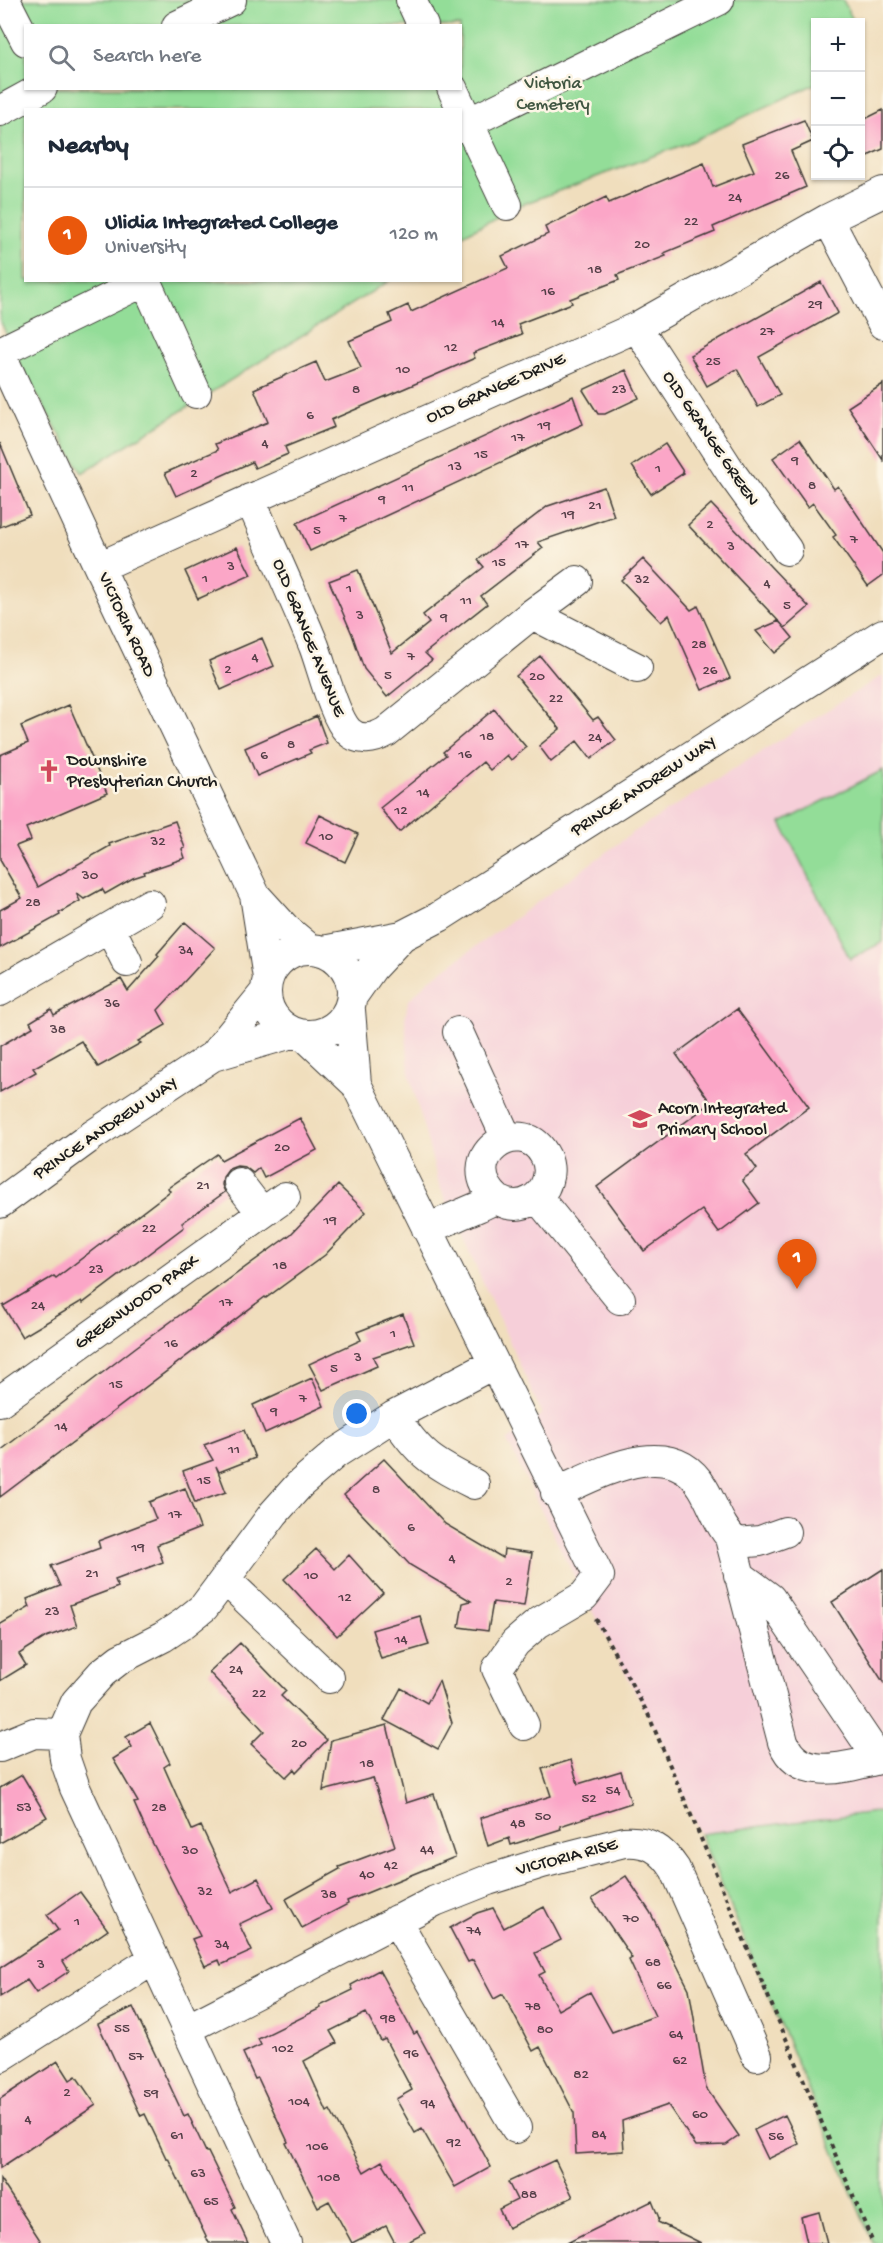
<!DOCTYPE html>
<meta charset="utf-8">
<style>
body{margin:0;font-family:"Gochi Hand",sans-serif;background:#f6f6f7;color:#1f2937}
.controls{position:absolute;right:18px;top:18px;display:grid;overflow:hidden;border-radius:0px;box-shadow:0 2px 4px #0004}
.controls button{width:54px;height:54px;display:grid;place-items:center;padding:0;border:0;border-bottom:2px solid #e0e1e3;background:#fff;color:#1f2937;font:30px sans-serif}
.you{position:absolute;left:357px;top:1414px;width:21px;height:21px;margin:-15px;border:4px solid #fff;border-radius:50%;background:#1a73e8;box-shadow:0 0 0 9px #1a73e833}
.badge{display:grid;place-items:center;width:39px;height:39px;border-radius:50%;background:#ea580c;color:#fff;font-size:20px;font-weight:700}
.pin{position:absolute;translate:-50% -50px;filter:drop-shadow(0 2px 3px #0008)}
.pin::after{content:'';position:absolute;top:32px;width:21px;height:18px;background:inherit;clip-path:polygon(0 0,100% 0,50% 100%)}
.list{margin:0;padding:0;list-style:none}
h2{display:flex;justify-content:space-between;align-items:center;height:78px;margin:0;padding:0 24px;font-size:26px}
h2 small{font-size:20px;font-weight:400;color:#747a83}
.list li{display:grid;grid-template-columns:39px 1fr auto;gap:18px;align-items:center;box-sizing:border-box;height:96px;padding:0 24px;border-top:2px solid #e0e1e3}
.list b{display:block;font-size:22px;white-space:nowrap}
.list p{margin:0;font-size:20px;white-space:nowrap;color:#747a83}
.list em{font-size:20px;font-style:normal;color:#747a83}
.icon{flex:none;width:33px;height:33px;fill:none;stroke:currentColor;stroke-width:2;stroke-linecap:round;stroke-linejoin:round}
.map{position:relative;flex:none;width:883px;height:2243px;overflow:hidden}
.search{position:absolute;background:#fff;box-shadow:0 2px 4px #0004;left:24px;top:24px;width:438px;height:66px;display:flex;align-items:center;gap:15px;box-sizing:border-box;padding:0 21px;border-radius:0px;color:#747a83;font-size:22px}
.panel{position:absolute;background:#fff;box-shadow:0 2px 4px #0004;left:24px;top:108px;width:438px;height:174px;border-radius:0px}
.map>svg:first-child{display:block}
.built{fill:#f6cfd9}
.green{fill:#93dd98;stroke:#587c5a;stroke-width:1.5;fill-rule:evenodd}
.building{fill:#fba6c7}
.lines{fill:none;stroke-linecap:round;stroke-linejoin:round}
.minor-casing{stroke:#3c3934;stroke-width:32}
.path{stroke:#3c3934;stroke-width:4;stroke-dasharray:4.5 4.5;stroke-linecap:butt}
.minor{stroke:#fff;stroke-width:30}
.labels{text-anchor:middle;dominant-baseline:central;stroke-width:5;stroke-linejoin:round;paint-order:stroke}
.number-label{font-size:15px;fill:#543e47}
.park-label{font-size:18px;fill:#405641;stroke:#fcf5e5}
.street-label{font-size:18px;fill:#1c1c1c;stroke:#fcf5e5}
.poi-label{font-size:18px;fill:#1c1c1c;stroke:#fcf5e5;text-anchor:start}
</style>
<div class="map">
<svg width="883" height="2243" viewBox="0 0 883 2243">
<rect width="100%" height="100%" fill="#fcf5e5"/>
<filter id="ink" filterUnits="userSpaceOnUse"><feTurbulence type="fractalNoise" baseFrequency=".0167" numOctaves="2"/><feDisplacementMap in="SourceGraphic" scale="12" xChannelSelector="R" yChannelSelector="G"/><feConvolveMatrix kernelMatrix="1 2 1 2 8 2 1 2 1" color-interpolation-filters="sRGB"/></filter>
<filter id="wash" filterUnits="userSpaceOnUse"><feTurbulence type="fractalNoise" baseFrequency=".008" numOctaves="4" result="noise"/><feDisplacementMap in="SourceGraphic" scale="24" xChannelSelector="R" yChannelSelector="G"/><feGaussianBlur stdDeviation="1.35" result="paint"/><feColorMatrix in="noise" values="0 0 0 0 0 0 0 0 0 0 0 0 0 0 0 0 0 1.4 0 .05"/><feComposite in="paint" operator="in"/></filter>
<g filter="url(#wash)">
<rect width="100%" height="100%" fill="#f0debd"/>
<path class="built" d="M883 675V1811L700 1834 660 1737 584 1596 507 1441 542 1414 439 1185 409 1073 405 1019 408 1001 428 981 634 832Z"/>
<path class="green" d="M0 0H843L854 22H816L815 84 688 143 518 206 461 236 460 110H26V280L389 281 82 473 21 367 0 320ZM26 26H460V88H26Z
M883 770V942L850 959 781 823Z
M883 1811V2243H873L700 1834Z"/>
<g id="blocks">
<path class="building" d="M883 110V149L861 159V121Z
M804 120 813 141 791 151 806 187 713 227 715 232 664 253 666 256 617 275 619 280 570 299 572 303 518 324 522 334 473 353 475 358 331 420 334 427 285 447 288 454 255 468 252 462 176 496 165 473 218 450 215 444 268 422 254 389 316 362 325 382 361 368 349 341 392 322 389 314 408 305 411 312 508 268 502 256 548 234 545 227 606 197 609 203 704 163 713 187 754 171 742 144Z
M821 282 838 313 759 357 780 395 758 407 737 369 707 386 690 355Z
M626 370 639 398 605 414H598L583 390Z
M883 384V460L848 407Z
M573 396 583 424 310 551 297 523Z
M800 439 834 489 838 486 883 553V575L868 586 833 537 836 535 813 503 808 507 773 458Z
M0 443 30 515 0 527Z
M665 444 684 473 651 494 632 466Z
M604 487 614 516 538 542 543 548 481 596 487 604 425 653 432 660 387 697 364 669 352 634 329 581 358 570 392 653 429 623 423 615 484 567 478 560 501 542 548 506Z
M711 504 809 607 785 628 688 525Z
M237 547 251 575 198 599 185 571Z
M643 559 691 610 698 606 730 678 702 690 669 615 661 622 621 580Z
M779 621 793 638 775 653 756 631Z
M262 638 274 666 221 690 209 661Z
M540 656 593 720 598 717 616 740 591 759 577 741 551 762 539 746 560 729 516 676Z
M69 705 107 793 26 828 31 840 16 846 38 887 110 846 109 844 175 821 185 848 182 849 185 858 144 872 145 874 133 878 105 894 102 889 84 899 76 893 80 901 59 913 60 915 0 948V910L22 898 0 860V755L28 743 21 726Z
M494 709 526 747 511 760 507 755 490 770 483 762 399 832 380 808 446 755 443 752Z
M317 716 327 743 309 750 311 753 257 776 245 748Z
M320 815 358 834 345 862 306 843Z
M185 922 215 948 158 1010 166 1025 138 1041 141 1043 98 1067 81 1041 33 1068 36 1072 0 1092V1046L33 1027 30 1022 51 1009 54 1015 121 979 128 991 159 956 157 954Z
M737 1009 809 1107 746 1154 757 1169 742 1180 759 1203 719 1233 702 1210 644 1251 597 1187 711 1103 676 1054Z
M300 1118 317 1150 264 1178 259 1168 253 1173 245 1167 237 1166 229 1169 223 1177 222 1185 225 1192 182 1223 184 1227 83 1303 82 1301 22 1337 3 1306 54 1276 56 1278 170 1191 168 1188 217 1154 221 1160Z
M338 1185 366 1212 325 1255 266 1298 265 1297 0 1497V1451L136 1347 291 1234Z
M403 1314 414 1343 373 1357 377 1366 323 1390 309 1364 361 1340 357 1332Z
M312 1378 324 1406 265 1433 253 1405Z
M244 1430 255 1458 219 1472 216 1466 226 1492 195 1503 183 1471 213 1460 204 1445Z
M384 1459 445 1524 503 1558 504 1549 532 1553 524 1606 493 1602 488 1631 459 1627 463 1603 471 1601 410 1565 344 1495Z
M185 1488 200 1528 157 1545 163 1562 115 1580 118 1587 70 1605 77 1626 46 1637 19 1654 26 1665 0 1681V1622L1 1624 30 1607 27 1599 60 1586 51 1566 100 1548 98 1541 156 1519 149 1502Z
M316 1549 335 1569 349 1555 383 1593 337 1636 284 1579Z
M883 1569V1682L832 1602Z
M420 1616 429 1645 381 1659 372 1630Z
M240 1643 286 1691 281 1696 327 1740 296 1772 294 1769 286 1777 251 1744 264 1731 209 1672Z
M439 1681 452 1723 438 1749 384 1720 401 1688 427 1703Z
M150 1723 170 1763 164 1767 192 1830 201 1826 232 1892 258 1878 273 1908 239 1924 252 1951 221 1965 219 1960 205 1966 192 1939 200 1936 146 1830 134 1803 138 1802 113 1759 132 1747 126 1737Z
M387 1725 406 1803 434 1794 455 1857 347 1901 348 1904 302 1928 286 1899 340 1869 339 1867 395 1846 373 1778 323 1791 331 1740Z
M571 1760 578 1784 621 1771 631 1803 560 1826 561 1829 511 1845 509 1838 488 1846 480 1818 551 1796 542 1769Z
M22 1775 47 1817 0 1843V1788Z
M626 1876 650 1912 689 1989 706 2088 739 2136 726 2145 696 2146 668 2105 622 2121 624 2151 576 2154 574 2113 540 2047 533 2051 503 1994 494 1999 473 1960 468 1962 450 1928 477 1913 493 1908 504 1928 544 1907 561 1940 535 1953 545 1972 539 1975 558 2010 590 1992 612 2032 655 2016 629 1960 632 1958 592 1899Z
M80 1892 108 1930 63 1961 69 1971 36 1993 27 1980 0 1997V1968L58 1930 47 1915Z
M379 1970 414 2034 417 2032 491 2167 455 2187 422 2129 415 2133 396 2099 412 2090 385 2039 381 2041 366 2013 330 2031 337 2043 304 2061 327 2112 330 2110 364 2172 382 2161 425 2233 406 2243H395L386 2226 352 2243 329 2201 318 2207 286 2143 288 2142 258 2078 255 2079 243 2053 261 2045 258 2039 321 2008 320 2006 353 1990 351 1985Z
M133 2007 184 2116 188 2114 206 2152H208L235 2207 232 2209 248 2243H209L168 2158H166L145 2114 141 2116 98 2024Z
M58 2061 70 2080 76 2076 96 2105 0 2168V2099Z
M785 2115 799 2144 768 2159 754 2130Z
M555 2160 573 2197 508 2228 499 2209 517 2200 508 2182Z
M0 2179 42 2243H0Z
M652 2201 659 2218 658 2222 701 2243H567Z
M819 2212 827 2243H807L801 2217Z"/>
</g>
</g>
<g filter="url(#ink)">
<use href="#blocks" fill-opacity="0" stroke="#3c3934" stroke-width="1.5"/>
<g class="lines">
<g class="minor-casing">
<path id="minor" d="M5 0 26 41
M411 0 423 26
M177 26 231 0
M452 88 507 205
M0 111 42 88
M460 127 719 0
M828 219 883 324
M145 280 196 393
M637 327 732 474 787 550
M0 352 147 280
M0 353 99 567 255 895 268 978
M250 499C271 548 294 597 314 646 322 667 334 717 348 731 359 742 374 739 386 732L532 614 577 581
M99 567 637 327 828 219 883 192
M532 614 637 668
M255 895 286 929 310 949
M110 928 127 962
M266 992a43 43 0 1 1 86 0a43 43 0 1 1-86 0Z
M323 951 402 936 439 917 883 634
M0 991 150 904
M353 995 372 968 402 936
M350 1010 356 1084 599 1576 584 1596 538 1623 515 1643 497 1669 524 1725
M458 1032 507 1139
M305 1036 356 1084
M213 1056 266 991
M239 1183 262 1213
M537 1197 620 1299
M0 1203 93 1135 213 1056 292 1033
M427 1229C444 1222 461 1214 478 1207 483 1205 489 1201 495 1200 499 1199 503 1203 508 1204 524 1208 542 1198 547 1181 550 1172 549 1162 544 1154 520 1112 453 1159 497 1199
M0 1401 285 1197
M394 1416C420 1456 433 1463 474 1484
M556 1493C599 1474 670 1432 703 1488 714 1506 720 1530 737 1543L760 1541 785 1532
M730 1538 783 1742C799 1784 850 1766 883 1758
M739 1575 770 1598 879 1759
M226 1580 329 1678
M0 1747 34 1733 62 1734
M396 1920 516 2128
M187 2029 435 1901 488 1880 542 1863 624 1842C648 1840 662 1849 675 1869L757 2056
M0 2057 154 1959
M286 2243 75 1788 65 1759 62 1734 76 1702 102 1673 120 1659 163 1637 184 1623 204 1607 274 1513 300 1484 336 1453 394 1416 493 1364"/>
</g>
<path class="path" d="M596 1619 648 1714 873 2243"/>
<use href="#minor" class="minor"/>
</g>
</g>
<defs>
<g id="church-bare" transform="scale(1.8)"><path d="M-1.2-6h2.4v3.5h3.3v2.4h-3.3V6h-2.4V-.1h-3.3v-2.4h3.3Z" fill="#d1495b" stroke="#fcf5e5" stroke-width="2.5" paint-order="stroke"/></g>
<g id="school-bare" transform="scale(1.8)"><path d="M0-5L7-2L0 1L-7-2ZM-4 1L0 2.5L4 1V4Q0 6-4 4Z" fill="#d1495b" stroke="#fcf5e5" stroke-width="2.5" paint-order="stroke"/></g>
</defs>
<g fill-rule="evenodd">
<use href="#church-bare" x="49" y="771"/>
<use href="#school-bare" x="640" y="1119"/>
</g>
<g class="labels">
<g class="number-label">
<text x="782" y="176">26</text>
<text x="735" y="198">24</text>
<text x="691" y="222">22</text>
<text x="642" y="245">20</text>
<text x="595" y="270">18</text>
<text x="548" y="292">16</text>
<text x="815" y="305">29</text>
<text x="498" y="323">14</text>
<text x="767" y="332">27</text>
<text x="451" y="348">12</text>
<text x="713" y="362">25</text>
<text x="403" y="370">10</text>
<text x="356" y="390">8</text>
<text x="619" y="390">23</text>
<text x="310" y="416">6</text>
<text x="544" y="426">19</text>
<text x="518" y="438">17</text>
<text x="265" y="444">4</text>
<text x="481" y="455">15</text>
<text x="795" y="461">9</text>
<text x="455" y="467">13</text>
<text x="658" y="469">1</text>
<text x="194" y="474">2</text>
<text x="812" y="486">8</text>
<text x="408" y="488">11</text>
<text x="382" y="500">9</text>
<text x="595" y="506">21</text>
<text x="568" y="515">19</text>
<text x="343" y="519">7</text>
<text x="710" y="525">2</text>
<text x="317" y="531">5</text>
<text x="854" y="540">7</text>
<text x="522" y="545">17</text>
<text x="731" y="547">3</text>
<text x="499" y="563">15</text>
<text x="231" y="567">3</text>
<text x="205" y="579">1</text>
<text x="642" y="580">32</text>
<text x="767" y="584">4</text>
<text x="349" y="589">1</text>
<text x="466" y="601">11</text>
<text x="787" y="606">5</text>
<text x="360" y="616">3</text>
<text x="444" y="618">9</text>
<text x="699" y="645">28</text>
<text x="411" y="657">7</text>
<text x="255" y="658">4</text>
<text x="228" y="670">2</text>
<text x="710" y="671">26</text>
<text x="388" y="676">5</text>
<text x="537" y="677">20</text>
<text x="556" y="699">22</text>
<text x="487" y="737">18</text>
<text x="595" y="738">24</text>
<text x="291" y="745">8</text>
<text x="465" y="755">16</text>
<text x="264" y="756">6</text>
<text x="423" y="793">14</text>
<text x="401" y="811">12</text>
<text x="326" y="837">10</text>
<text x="158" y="842">32</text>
<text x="90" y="876">30</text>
<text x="33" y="903">28</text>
<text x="186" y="951">34</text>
<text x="112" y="1004">36</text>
<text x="58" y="1030">38</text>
<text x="282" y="1148">20</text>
<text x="203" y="1186">21</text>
<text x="330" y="1221">19</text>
<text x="149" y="1229">22</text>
<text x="280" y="1266">18</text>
<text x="96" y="1270">23</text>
<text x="226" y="1303">17</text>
<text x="38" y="1306">24</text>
<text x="393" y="1334">1</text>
<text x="171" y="1344">16</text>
<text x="358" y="1358">3</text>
<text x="334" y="1369">5</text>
<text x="116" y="1385">15</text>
<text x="303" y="1399">7</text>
<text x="274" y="1412">9</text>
<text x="61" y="1427">14</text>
<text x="234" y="1450">11</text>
<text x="204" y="1481">15</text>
<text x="376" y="1490">8</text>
<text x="175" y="1515">17</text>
<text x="411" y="1528">6</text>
<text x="138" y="1548">19</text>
<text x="452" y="1559">4</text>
<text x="92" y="1574">21</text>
<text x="311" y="1576">10</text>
<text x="509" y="1582">2</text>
<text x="345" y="1598">12</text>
<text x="52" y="1612">23</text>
<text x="401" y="1640">14</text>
<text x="236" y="1670">24</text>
<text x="259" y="1694">22</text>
<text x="299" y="1744">20</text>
<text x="367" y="1764">18</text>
<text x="613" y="1791">54</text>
<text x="589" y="1799">52</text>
<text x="24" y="1808">53</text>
<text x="159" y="1808">28</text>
<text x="543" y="1817">50</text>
<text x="518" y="1824">48</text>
<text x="427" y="1850">44</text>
<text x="190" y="1851">30</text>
<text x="391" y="1866">42</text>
<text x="367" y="1875">40</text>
<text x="205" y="1892">32</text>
<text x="329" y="1895">38</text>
<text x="631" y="1919">70</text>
<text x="77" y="1922">1</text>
<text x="474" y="1931">74</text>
<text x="222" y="1945">34</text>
<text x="653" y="1963">68</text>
<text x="41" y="1965">3</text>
<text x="664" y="1986">66</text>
<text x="533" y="2007">78</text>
<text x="388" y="2019">98</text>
<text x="122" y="2029">55</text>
<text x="545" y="2030">80</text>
<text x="676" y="2035">64</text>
<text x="283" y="2049">102</text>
<text x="411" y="2054">96</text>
<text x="136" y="2057">57</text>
<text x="680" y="2061">62</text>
<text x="581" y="2075">82</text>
<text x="67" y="2093">2</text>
<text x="151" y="2094">59</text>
<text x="299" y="2102">104</text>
<text x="428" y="2104">94</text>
<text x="700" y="2115">60</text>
<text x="28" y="2120">4</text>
<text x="599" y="2135">84</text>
<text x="177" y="2136">61</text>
<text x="776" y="2137">56</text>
<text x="454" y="2143">92</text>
<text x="317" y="2147">106</text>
<text x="198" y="2174">63</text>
<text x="329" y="2178">108</text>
<text x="529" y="2195">88</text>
<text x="211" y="2202">65</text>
</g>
<g class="park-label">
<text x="553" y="84">Victoria<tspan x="553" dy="21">Cemetery</tspan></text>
</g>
<g class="street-label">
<text transform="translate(496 389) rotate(-24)">OLD GRANGE DRIVE</text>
<text transform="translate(710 439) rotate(56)">OLD GRANGE GREEN</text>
<text transform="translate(126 625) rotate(65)">VICTORIA ROAD</text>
<text transform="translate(308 638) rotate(68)">OLD GRANGE AVENUE</text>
<text transform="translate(644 787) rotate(-33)">PRINCE ANDREW WAY</text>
<text transform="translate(106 1129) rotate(-34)">PRINCE ANDREW WAY</text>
<text transform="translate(137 1303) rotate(-36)">GREENWOOD PARK</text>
<text transform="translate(567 1858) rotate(-15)">VICTORIA RISE</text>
</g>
<g class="poi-label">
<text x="67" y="761">Downshire<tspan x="67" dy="21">Presbyterian Church</tspan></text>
<text x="658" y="1109">Acorn Integrated<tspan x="658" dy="21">Primary School</tspan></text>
</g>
</g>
</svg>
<div class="controls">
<button>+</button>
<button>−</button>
<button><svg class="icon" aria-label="locate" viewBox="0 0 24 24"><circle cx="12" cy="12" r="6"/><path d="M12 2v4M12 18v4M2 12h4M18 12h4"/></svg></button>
</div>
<div class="you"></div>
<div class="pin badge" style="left:797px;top:1289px">1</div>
<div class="search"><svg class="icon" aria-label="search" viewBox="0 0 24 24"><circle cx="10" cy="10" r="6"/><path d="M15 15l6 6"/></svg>Search here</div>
<section class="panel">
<h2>Nearby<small></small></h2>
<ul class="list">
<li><span class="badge">1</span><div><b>Ulidia Integrated College</b><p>University</p></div><em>120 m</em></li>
</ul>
</section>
</div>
